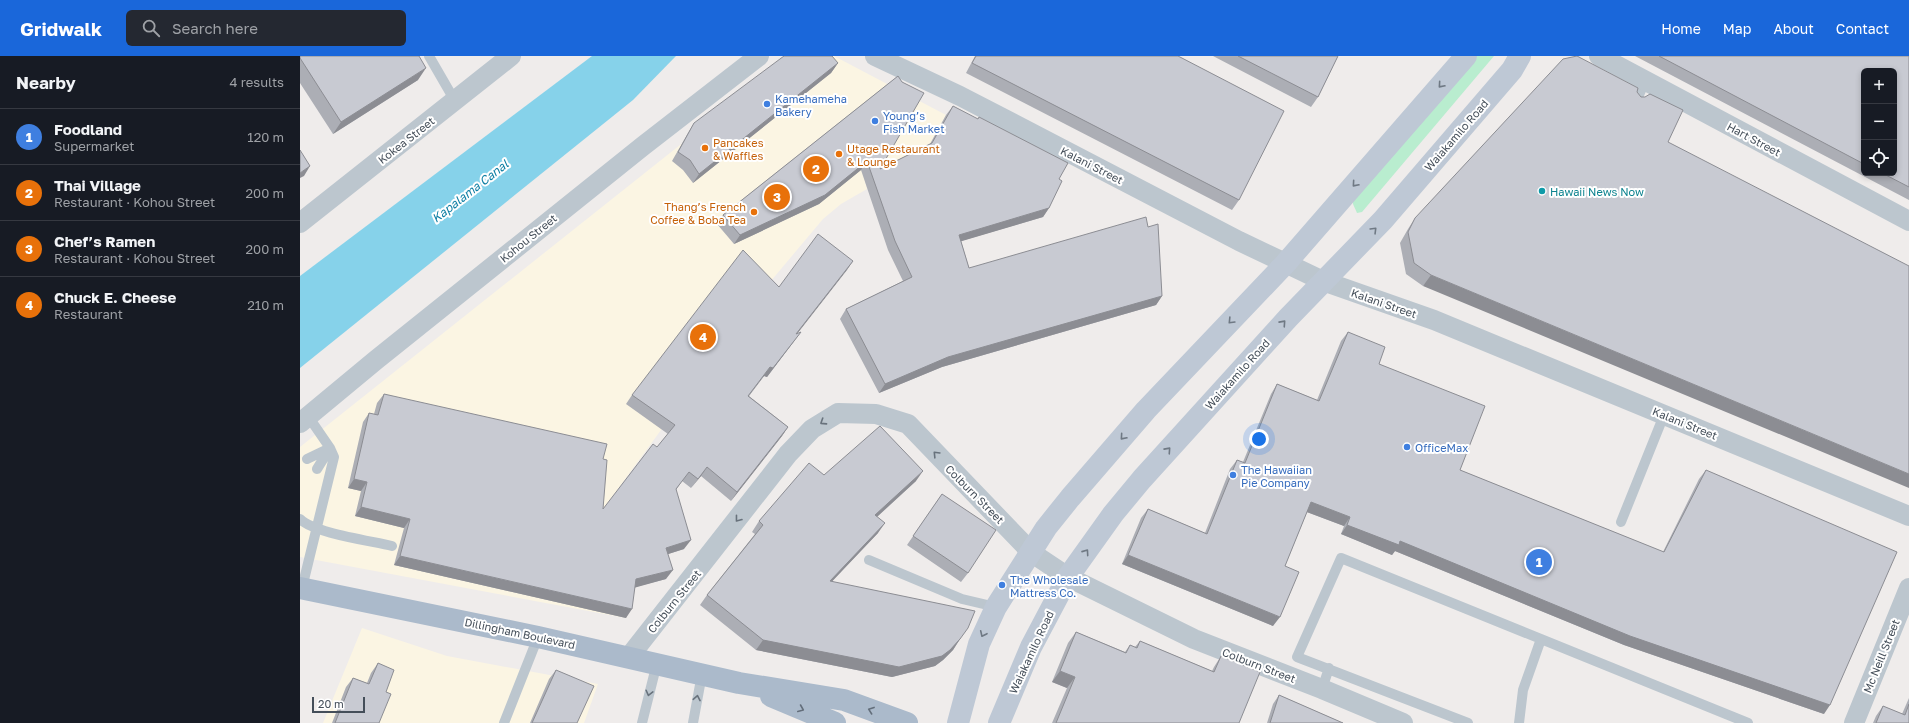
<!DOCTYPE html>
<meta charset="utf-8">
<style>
body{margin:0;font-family:"Golos Text",sans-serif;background:#242831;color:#f1f3f6}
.controls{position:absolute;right:12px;top:12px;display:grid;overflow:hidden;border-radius:6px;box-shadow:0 2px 6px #0003}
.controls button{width:36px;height:36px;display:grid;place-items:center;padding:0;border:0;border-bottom:1px solid #363941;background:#171b24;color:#f1f3f6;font:20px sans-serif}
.scale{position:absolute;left:12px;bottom:10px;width:53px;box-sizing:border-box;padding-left:4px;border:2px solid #444e59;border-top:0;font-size:11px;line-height:14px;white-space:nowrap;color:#444e59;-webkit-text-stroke:3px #fff;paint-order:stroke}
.you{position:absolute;left:959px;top:383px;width:14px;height:14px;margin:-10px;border:3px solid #fff;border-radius:50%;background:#1a73e8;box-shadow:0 0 0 6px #1a73e833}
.badge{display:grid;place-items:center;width:26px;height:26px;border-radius:50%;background:#1a67da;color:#fff;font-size:13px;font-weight:700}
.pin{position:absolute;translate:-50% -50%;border:2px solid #fff;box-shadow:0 1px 4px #0006}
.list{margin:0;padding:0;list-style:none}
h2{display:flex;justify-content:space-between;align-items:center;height:52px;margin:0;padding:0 16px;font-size:17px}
h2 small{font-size:13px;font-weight:400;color:#9ea1a6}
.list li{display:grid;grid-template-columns:26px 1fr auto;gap:12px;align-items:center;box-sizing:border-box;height:56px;padding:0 16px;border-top:1px solid #363941}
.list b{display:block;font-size:15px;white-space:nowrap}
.list p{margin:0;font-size:13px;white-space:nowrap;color:#9ea1a6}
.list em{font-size:13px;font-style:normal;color:#9ea1a6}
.icon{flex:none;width:22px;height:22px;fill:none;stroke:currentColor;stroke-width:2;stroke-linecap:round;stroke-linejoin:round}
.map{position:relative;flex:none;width:1609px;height:667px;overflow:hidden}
header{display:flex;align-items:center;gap:24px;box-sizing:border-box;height:56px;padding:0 20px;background:#1a67da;color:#fff}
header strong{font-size:19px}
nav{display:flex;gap:22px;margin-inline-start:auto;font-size:14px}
.search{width:280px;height:36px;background:#242831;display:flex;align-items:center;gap:10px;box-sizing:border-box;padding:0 14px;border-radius:6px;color:#9ea1a6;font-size:15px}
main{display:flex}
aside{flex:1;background:#171b24}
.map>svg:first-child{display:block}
.commercial{fill:#fbf5e3}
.green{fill:#b9edcf}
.water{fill:#86d2ea}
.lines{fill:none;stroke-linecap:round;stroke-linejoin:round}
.lane{stroke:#bcc6ce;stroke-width:10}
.street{stroke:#bcc6ce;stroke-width:20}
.secondary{stroke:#bec8d5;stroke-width:22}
.primary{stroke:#abbacb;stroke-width:22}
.wall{fill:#acaeb5;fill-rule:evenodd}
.shaded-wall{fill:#8c8d93}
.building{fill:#c8cad2;stroke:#8c8d93}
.oneway{stroke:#6f7984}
.oneway2{stroke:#68727c}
.oneway3{stroke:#636e7b}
.shop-dot{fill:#3f7fe0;stroke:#fff;stroke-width:1.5}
.food-dot{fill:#e8710a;stroke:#fff;stroke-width:1.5}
.culture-dot{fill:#0f9aa8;stroke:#fff;stroke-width:1.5}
.labels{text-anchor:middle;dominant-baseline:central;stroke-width:4;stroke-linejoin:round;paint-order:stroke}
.shop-label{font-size:11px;fill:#366cbe;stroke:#fff;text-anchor:start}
.street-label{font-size:11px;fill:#444e59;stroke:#fff}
.food-label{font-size:11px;fill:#c56008;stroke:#fff;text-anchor:start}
.culture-label{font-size:11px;fill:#0d838f;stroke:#fff;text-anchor:start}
.water-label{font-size:12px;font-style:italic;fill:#0d7ea3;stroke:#fff}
</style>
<header>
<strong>Gridwalk</strong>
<div class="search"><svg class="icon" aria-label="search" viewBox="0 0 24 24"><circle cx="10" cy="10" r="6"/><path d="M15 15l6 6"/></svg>Search here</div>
<nav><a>Home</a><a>Map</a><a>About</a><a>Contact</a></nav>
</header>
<main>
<aside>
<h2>Nearby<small>4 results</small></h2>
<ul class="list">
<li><span class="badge" style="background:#3f7fe0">1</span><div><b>Foodland</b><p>Supermarket</p></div><em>120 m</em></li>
<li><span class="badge" style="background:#e8710a">2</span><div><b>Thai Village</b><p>Restaurant · Kohou Street</p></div><em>200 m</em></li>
<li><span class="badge" style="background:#e8710a">3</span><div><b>Chef’s Ramen</b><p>Restaurant · Kohou Street</p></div><em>200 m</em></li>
<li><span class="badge" style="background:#e8710a">4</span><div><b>Chuck E. Cheese</b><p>Restaurant</p></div><em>210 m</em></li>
</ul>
</aside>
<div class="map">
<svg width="1609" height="667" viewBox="0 0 1609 667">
<rect width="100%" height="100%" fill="#efeceb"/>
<path class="commercial" d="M492 0H534L646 59 626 96 565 126 567 133 541 148 523 163 465 232 312 441 334 508 326 562 0 501V391Z
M62 572 147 600 298 628 284 667H23Z"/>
<path class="green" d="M1176 0H1194L1062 156 1057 157 1053 148V143Z"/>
<path class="water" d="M292 0H376L333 44 0 312V220Z"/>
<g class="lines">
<path class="lane" d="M129 0 155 45
M1336 46 1345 25
M7 403 30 392 17 413
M0 463C13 477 72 485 92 490
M1321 466 1364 359
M569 504 662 543 696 551
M2 532 34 401 30 392 8 360
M1022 633 1029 612
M204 667 238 581
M342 667 357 607
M393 667 402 618
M1168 667 997 601 1041 502 1448 667
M1219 667 1223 634 1241 583"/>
<path class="street" d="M575 0 660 40 939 185 1023 225 1134 264 1609 460
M1299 0 1609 165
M0 167 211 0
M0 367 76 304 343 90 459 0
M329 601 488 398 512 373 538 357 576 358 608 368 732 497 768 521 894 583 1022 633 1103 667
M1554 667 1609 532"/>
<path class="secondary" d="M658 667 679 588 696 551 746 472 770 442 846 354 985 208 1166 0
M699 667 731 591 768 521 813 458 842 423 988 262 1083 164 1212 14 1220 0"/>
<path class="primary" d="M0 532 238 581 439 627 544 644 607 667
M471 640 535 667"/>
</g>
<path class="wall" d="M0 0 118 24 33 78 0 27Z
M675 0H878L939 144 932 154 666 17Z
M913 0H1038L1018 41 1011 51Z
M1335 0H1609V144ZM1564 15 1594 117H1564Z
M538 7 531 17 393 127 383 114 372 105 388 77 394 67Z
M598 20 580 113 630 88 646 59 653 50 759 123 749 152 743 161 661 185 669 212 862 240 856 249 642 311 579 337 540 263 546 253 603 225 588 194 561 114 519 148 434 188 417 168 423 159Z
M1338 32 1123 230 1106 218 1100 187 1108 173 1115 162Z
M553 205 497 277 494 285 467 321 464 320 449 340 488 371 482 380 431 445 401 420 391 432 382 425 376 434 384 493 368 498 366 523 335 531 326 562 94 509 104 472 55 460 61 435 48 432 63 366 69 357 74 358 77 347 84 338 303 403V453L357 391 368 378 326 348 332 339 479 231Z
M1048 276 1079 308 1160 414 1363 496 1399 423 1406 414 1524 658 1324 589 1095 495 1092 499 1041 478 1044 470 1007 456 985 510 973 570 822 508 841 462 848 453 905 477 930 413 937 404 943 406 971 338 977 328 1017 344 1041 285Z
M524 419 616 425 577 461 578 477 532 525 660 583 653 594 643 604 635 610 592 621 456 594 400 549 407 539 455 478 452 476 459 465Z
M642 438 668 517 661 526 607 489Z
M776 576 825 596 830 589 835 591 840 585 912 615 914 611 921 600 939 667H752L767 632 752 626 768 587Z
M78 607 86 636 79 667H32L46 631 53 622 67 627 71 617Z
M256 614 277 667H230L249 623Z
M979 639 1043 667H967L973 648Z
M1609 642V667H1573L1576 660 1583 650 1602 658Z"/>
<path class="shaded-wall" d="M538 7 531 17 393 127 399 118Z
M126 12 118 24 33 78 41 66Z
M567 105 561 114 519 148 434 188 440 179Z
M10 110 4 120 0 122V117Z
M749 152 743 161 652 188 659 179Z
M553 205 547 214 490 287 496 278Z
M1131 219 1609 418V432L1123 230Z
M862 240 856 249 642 311 579 337 585 328 648 301Z
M501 276 467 321 464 320 442 349 470 311Z
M488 371 482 380 431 445 437 436Z
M407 411 401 420 391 432 398 423Z
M623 415 616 425 568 469 575 459Z
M54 423 67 426 61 435 48 432Z
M1011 446 1050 461 1044 470 1004 455Z
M61 451 110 463 104 472 55 460Z
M585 467 578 477 523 535 530 525Z
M1047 469 1100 485 1530 649 1524 658 1324 589 1095 495 1092 499 1041 478Z
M391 484 384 493 359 501 366 492Z
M828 499 980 561 973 570 822 508Z
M100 500 332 553 326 562 94 509Z
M373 514 366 523 330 533 336 523Z
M660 583 653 594 643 604 635 610 592 621 456 594 463 584Z
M760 615 775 621 767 632 752 626Z"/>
<path class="building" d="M0 0H119L126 12 41 66 0 2Z
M484 0H532L538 7 399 118 390 104 378 96 394 67Z
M676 0H878L984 55 939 144 672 7Z
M938 0H1038L1018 41Z
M1277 0 1338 32 1337 36 1341 41H1345L1350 38 1383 54 1368 86 1609 210V418L1131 219 1114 207 1108 176 1115 162 1263 3Z
M1359 0H1609V131L1582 117H1594V15H1564V108Z
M598 20 602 26 624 37 580 113 632 87 653 50 678 63 679 61 768 107 759 123 762 125 749 152 659 179 669 212 846 161 848 171 858 168 862 240 648 301 585 328 546 253 612 221 595 185 567 105 525 139 440 179 423 159Z
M0 94 10 110 0 117Z
M518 178 553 205 496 278 501 276 473 312 470 311 448 340 488 371 437 436 407 411 398 423 389 416 376 433 391 484 366 492 373 514 336 523 332 553 100 500 110 463 61 451 67 426 54 423 69 357 78 359 84 338 307 388 303 403 307 404 303 453 353 388 357 391 375 369 332 339 443 194 479 231Z
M1048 276 1085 291 1079 308 1185 350 1160 414 1364 496 1406 414 1597 496 1530 649 1330 580 1100 485 1099 489 1047 469 1050 461 1011 446 985 510 999 516 980 561 828 499 848 453 907 478 937 404 945 407 977 328 1019 345Z
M580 370 623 415 575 459 585 467 530 525 675 555 668 572 660 583 650 594 642 600 599 611 463 584 407 539 463 469 459 465 509 407 524 419Z
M642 438 696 474 668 517 613 480Z
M776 576 826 597 830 589 837 592 840 585 914 616 921 600 960 616 939 667H756L775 621 760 615Z
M78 607 94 614 86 636 91 638 79 667H35L53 622 69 628Z
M256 614 294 630 277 667H232Z
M979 639 1043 667H970Z
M1609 648V667H1576L1583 650 1605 659Z"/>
<defs><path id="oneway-chevron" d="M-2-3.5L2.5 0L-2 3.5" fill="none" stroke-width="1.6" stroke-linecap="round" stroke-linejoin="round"/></defs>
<g class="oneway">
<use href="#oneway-chevron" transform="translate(1141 29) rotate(131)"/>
<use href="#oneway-chevron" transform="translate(1055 128) rotate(131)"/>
<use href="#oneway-chevron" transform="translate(1074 174) rotate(-45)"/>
<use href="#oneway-chevron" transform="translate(931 265) rotate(134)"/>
<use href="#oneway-chevron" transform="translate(983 267) rotate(-48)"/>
<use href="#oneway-chevron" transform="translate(823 381) rotate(131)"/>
<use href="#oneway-chevron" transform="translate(868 394) rotate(-48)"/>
<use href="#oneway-chevron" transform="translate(786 496) rotate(-55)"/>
<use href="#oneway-chevron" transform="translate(683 578) rotate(115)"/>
</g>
<g class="oneway2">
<use href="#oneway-chevron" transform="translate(523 366) rotate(147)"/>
<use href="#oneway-chevron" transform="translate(636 398) rotate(-134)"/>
<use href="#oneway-chevron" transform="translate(438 463) rotate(128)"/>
<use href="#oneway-chevron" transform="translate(349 637) rotate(104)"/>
<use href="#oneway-chevron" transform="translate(397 642) rotate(-79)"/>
</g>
<g class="oneway3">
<use href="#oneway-chevron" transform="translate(501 653) rotate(23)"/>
<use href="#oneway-chevron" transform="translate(571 654) rotate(-160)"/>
</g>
<g class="shop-dot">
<circle cx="467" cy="48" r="4"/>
<circle cx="575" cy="65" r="4"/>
<circle cx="1107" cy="391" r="4"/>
<circle cx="933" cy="419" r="4"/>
<circle cx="702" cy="529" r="4"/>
</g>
<g class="food-dot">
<circle cx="405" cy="92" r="4"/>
<circle cx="539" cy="98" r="4"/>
<circle cx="454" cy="156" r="4"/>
</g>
<circle class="culture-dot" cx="1242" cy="135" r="4"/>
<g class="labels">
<g class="shop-label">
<text x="475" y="42">Kamehameha<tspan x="475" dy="13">Bakery</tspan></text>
<text x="583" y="59">Young’s<tspan x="583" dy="13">Fish Market</tspan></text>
<text x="1115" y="391">OfficeMax</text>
<text x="941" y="413">The Hawaiian<tspan x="941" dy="13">Pie Company</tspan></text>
<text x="710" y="523">The Wholesale<tspan x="710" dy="13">Mattress Co.</tspan></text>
</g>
<g class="street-label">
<text transform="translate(1156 79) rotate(-49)">Waiakamilo Road</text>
<text transform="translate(1454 83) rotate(28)">Hart Street</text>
<text transform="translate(106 84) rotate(-38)">Kokea Street</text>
<text transform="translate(792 109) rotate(27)">Kalani Street</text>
<text transform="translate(228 182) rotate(-39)">Kohou Street</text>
<text transform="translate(1084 247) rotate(19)">Kalani Street</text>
<text transform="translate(937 318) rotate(-48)">Waiakamilo Road</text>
<text transform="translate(1385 367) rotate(22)">Kalani Street</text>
<text transform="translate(675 438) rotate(45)">Colburn Street</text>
<text transform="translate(374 545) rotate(-51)">Colburn Street</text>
<text transform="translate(220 577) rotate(12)">Dillingham Boulevard</text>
<text transform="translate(731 596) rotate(-65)">Waiakamilo Road</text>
<text transform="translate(1581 600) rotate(-68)">Mc Neill Street</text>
<text transform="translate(959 609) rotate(21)">Colburn Street</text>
</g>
<g class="food-label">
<text x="413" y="86">Pancakes<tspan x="413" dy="13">&amp; Waffles</tspan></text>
<text x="547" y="92">Utage Restaurant<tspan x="547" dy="13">&amp; Lounge</tspan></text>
<text x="446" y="150" text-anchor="end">Thang’s French<tspan x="446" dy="13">Coffee &amp; Boba Tea</tspan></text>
</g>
<g class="culture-label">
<text x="1250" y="135">Hawaii News Now</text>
</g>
<g class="water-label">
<text transform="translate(170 135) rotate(-38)">Kapalama Canal</text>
</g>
</g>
</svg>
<div class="controls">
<button>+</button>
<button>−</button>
<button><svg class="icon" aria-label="locate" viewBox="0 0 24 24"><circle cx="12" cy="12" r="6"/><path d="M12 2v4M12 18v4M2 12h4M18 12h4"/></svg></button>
</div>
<div class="scale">20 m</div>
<div class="you"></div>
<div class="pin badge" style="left:1239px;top:506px;background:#3f7fe0">1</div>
<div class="pin badge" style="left:516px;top:113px;background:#e8710a">2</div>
<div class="pin badge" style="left:477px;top:141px;background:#e8710a">3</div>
<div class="pin badge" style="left:403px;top:281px;background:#e8710a">4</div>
</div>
</main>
